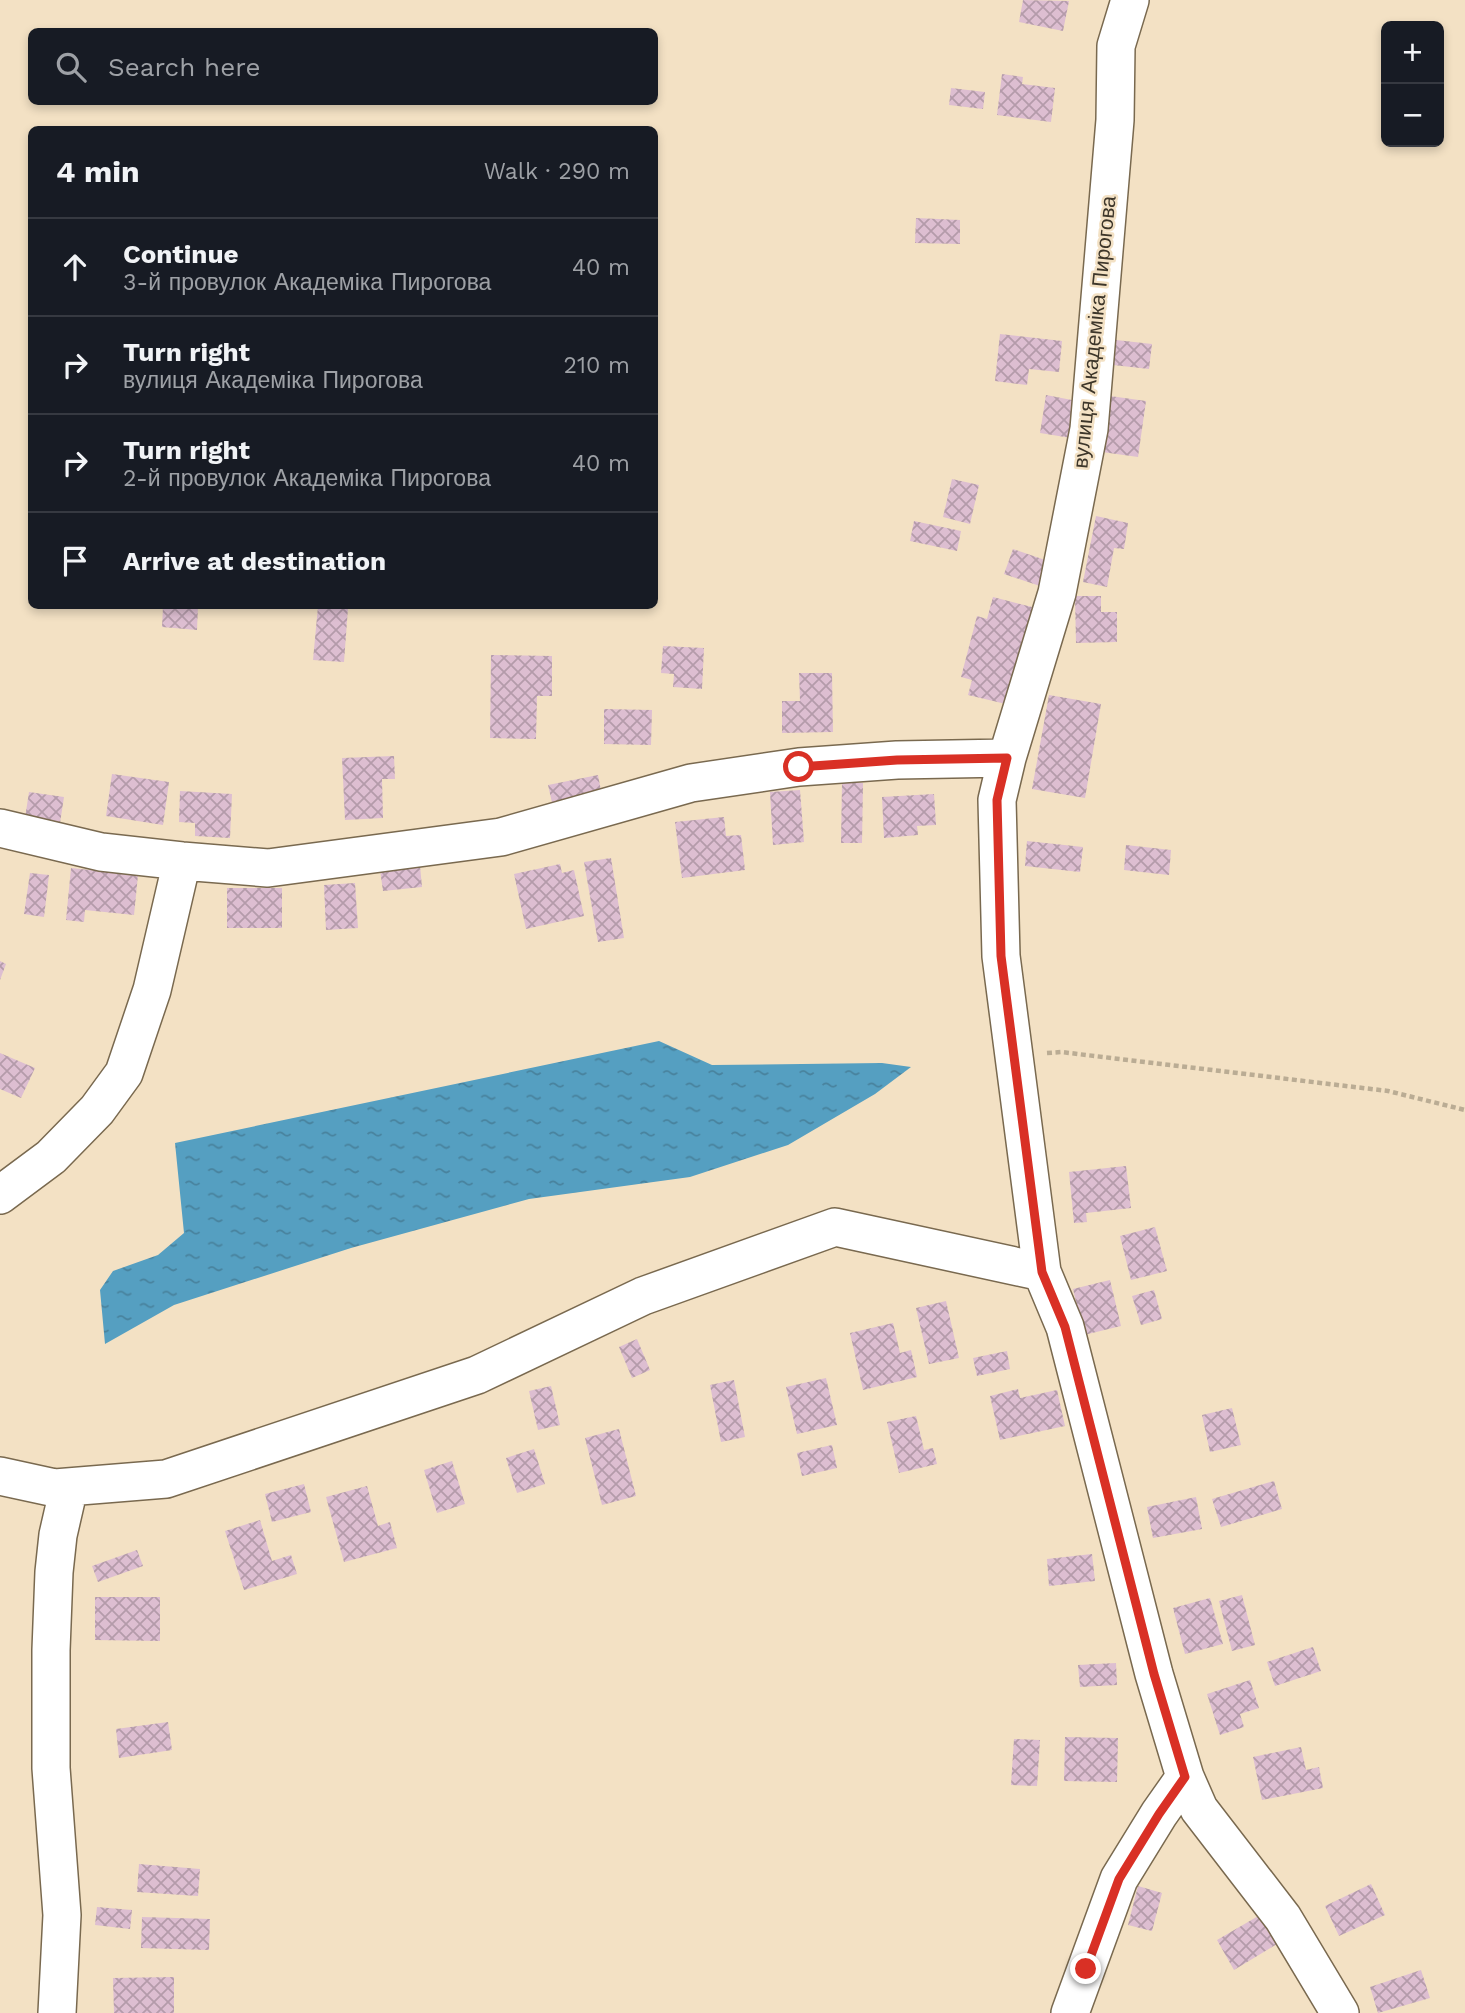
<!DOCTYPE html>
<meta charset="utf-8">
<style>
body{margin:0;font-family:"Work Sans",sans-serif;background:#242831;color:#f1f3f6}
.controls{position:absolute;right:21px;top:21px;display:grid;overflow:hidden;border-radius:10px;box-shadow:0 4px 10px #0003}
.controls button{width:63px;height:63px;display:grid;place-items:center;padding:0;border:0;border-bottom:2px solid #363941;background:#171b24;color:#f1f3f6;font:35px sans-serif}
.stop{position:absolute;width:21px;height:21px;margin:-16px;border:5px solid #d93025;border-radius:50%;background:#fff}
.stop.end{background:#d93025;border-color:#fff;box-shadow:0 2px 7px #0008}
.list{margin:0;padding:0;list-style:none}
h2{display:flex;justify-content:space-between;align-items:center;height:91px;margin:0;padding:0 28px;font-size:30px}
h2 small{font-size:23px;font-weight:400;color:#9ea1a6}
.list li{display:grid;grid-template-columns:46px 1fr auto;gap:21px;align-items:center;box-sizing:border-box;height:98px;padding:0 28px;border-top:2px solid #363941}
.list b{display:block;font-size:26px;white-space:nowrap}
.list p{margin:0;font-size:23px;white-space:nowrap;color:#9ea1a6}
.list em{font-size:23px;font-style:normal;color:#9ea1a6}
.icon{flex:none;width:38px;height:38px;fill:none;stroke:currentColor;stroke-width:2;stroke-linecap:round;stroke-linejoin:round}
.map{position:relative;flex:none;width:1465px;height:2013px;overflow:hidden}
.search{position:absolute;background:#171b24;box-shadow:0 4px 10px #0003;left:28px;top:28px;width:630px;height:77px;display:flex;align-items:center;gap:18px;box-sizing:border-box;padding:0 24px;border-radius:10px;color:#9ea1a6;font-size:26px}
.panel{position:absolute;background:#171b24;box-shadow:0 4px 10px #0003;left:28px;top:126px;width:630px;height:483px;border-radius:10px}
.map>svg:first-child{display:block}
.water{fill:url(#water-ripples)}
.building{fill:url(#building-cross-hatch)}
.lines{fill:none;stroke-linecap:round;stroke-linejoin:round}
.street-casing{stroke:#79694f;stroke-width:40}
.path{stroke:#baac94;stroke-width:4.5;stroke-dasharray:5 3.5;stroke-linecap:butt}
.street{stroke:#fff;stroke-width:37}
.route{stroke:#d93025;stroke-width:9}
.labels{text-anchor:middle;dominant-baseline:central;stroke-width:5;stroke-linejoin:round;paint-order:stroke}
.street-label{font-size:21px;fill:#3d362a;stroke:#f3e1c4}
</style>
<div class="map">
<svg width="1465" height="2013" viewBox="0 0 1465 2013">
<defs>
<pattern id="water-ripples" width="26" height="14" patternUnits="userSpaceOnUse" patternTransform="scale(1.75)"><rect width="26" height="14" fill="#559fc1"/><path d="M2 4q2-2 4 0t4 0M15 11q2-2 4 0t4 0" fill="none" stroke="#48829d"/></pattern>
<pattern id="building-cross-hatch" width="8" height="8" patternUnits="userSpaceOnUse" patternTransform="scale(1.75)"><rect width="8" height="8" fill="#ddbed1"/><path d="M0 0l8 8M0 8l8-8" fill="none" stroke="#b49baa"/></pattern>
</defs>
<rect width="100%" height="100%" fill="#f3e1c4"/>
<path class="water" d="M659 1041 712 1065 882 1063 911 1067 875 1094 788 1145 690 1177 529 1199 351 1248 174 1305 105 1344 100 1290 113 1271 158 1255 184 1233 175 1143Z"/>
<path class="building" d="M1023 0 1069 1 1063 31 1019 22Z
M1002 74 1023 77 1022 84 1055 88 1051 122 997 115Z
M951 88 985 92 983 109 949 105Z
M916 218 960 220V244L915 243Z
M1000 334 1062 341 1059 372 1029 369 1027 385 995 381Z
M1116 340 1152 344 1149 369 1113 365Z
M1046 395 1077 401 1071 438 1040 433Z
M1110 396 1146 401 1138 457 1102 452Z
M952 479 979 485 970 524 943 517Z
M1096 516 1128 523 1124 549 1114 548 1107 587 1083 582Z
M914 521 961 531 957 551 910 541Z
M1013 549 1048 561 1040 586 1004 574Z
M1075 596H1101V612H1117V642L1076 643Z
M993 597 1036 608 1010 705 968 695 972 680 961 677 977 616 987 619Z
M163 606H198L197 630 162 627Z
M318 606 348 608 344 662 313 660Z
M663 646 704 648 702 689 673 687 674 674 661 673Z
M491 655 552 656V696H537L536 739 490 738Z
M799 673H832L833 732 782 733V701H800Z
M1049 695 1101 704 1085 798 1032 789Z
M604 709 652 710 651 745 604 744Z
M394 756 395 779H382L383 818 345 820 342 758Z
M112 774 169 782 163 825 106 816Z
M598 775 602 796 553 807 548 785Z
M842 783H863L862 843H841Z
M800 790 804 842 773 845 770 792Z
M180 791 232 794 230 838 195 836V823L179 822Z
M29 792 64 797 60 823 25 818Z
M934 794 936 825 917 826 918 835 884 838 882 797Z
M724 817 726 836 741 835 745 870 682 878 675 822Z
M1027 841 1083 847 1080 872 1025 866Z
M1126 845 1171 850 1169 875 1124 870Z
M611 858 624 938 598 942 584 862Z
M560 864 562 873 574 870 584 916 526 929 514 874Z
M420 866 422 887 383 891 380 870Z
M71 868 138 875 134 915 85 910 84 922 66 920Z
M30 873 49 875 44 917 24 914Z
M355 883 358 928 326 930 324 885Z
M227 888H282V928H227Z
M0 961 6 964 0 980Z
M0 1053 35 1068 21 1098 0 1089Z
M1126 1166 1131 1208 1086 1213 1087 1222 1074 1223 1069 1172Z
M1155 1227 1167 1271 1131 1280 1120 1236Z
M1110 1280 1121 1326 1084 1335 1073 1289Z
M1154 1290 1162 1319 1141 1325 1132 1296Z
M946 1301 959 1358 929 1364 916 1308Z
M893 1323 900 1353 911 1350 917 1377 863 1390 850 1333Z
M637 1339 650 1370 632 1378 619 1347Z
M1007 1351 1010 1369 977 1376 973 1358Z
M826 1378 837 1425 797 1434 786 1387Z
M734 1380 745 1437 721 1442 710 1385Z
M551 1386 560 1425 538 1430 529 1391Z
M1018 1389 1020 1398 1057 1390 1065 1426 1000 1440 990 1396Z
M1232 1408 1241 1445 1210 1452 1202 1415Z
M916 1416 924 1450 933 1448 937 1464 899 1473 887 1422Z
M619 1429 636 1496 602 1505 585 1438Z
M832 1445 837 1468 802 1476 797 1453Z
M534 1449 545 1484 517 1493 506 1458Z
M452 1461 465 1504 437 1513 424 1470Z
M1274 1481 1282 1509 1221 1527 1212 1499Z
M304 1484 311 1512 272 1522 265 1494Z
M367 1486 378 1526 390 1522 397 1548 344 1562 326 1497Z
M1196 1497 1202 1529 1153 1538 1147 1507Z
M260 1520 272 1561 291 1555 297 1574 244 1590 225 1531Z
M137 1550 143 1566 98 1582 92 1566Z
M1092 1554 1095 1581 1049 1586 1047 1559Z
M1242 1595 1255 1645 1232 1651 1219 1601Z
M95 1597H160V1641L95 1640Z
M1210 1598 1223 1644 1185 1654 1173 1608Z
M1313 1647 1321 1671 1275 1686 1267 1662Z
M1116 1663 1117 1685 1080 1687 1078 1665Z
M1250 1680 1259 1708 1240 1714 1244 1727 1220 1735 1207 1694Z
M168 1722 172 1750 119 1758 116 1729Z
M1065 1737 1118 1738 1117 1782 1064 1781Z
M1014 1739 1040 1740 1037 1786 1011 1785Z
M1301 1747 1306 1770 1319 1767 1323 1788 1262 1800 1253 1757Z
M139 1864 200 1869 198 1896 137 1892Z
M1371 1884 1385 1915 1339 1936 1325 1906Z
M1138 1886 1162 1893 1152 1931 1128 1925Z
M97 1907 132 1910 130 1929 95 1925Z
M1260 1915 1277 1944 1234 1970 1217 1940Z
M142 1917 210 1919 209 1950 141 1948Z
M1421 1970 1430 1998 1378 2013 1370 1987Z
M174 1977V2013H114L113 1978Z"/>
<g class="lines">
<g class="street-casing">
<path id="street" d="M1130 0 1116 46 1115 120 1089 429 1057 593 1007 758 997 800 1001 956 1042 1272 1065 1327 1154 1674 1185 1777 1199 1809 1283 1918 1340 2013
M0 828 101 852 182 861 268 868 501 837 691 783 799 767 897 760 1007 758
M0 1195 51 1157 97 1110 124 1073 152 990 182 861
M0 1476 55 1488 166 1479 477 1375 643 1296 835 1227 1042 1272
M57 2013 62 1915 51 1768V1650L54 1572 58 1535 69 1487
M1070 2013 1119 1879 1159 1814 1185 1777"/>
</g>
<path class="path" d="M1047 1053 1061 1052 1388 1091 1465 1110"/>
<use href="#street" class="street"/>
</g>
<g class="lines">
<path class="route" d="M799 767 897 760 1007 758 997 800 1001 956 1042 1272 1065 1327 1154 1674 1185 1777 1159 1814 1119 1879 1086 1969"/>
</g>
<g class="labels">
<g class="street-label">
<text transform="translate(1094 332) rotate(-84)">вулиця Академіка Пирогова</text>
</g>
</g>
</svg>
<div class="controls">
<button>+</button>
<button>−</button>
</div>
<div class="stop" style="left:799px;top:767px"></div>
<div class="stop end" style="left:1086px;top:1969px"></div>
<div class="search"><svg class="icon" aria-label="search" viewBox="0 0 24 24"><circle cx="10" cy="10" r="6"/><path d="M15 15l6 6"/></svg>Search here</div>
<section class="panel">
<h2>4 min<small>Walk · 290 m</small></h2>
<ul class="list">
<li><svg class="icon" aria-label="ahead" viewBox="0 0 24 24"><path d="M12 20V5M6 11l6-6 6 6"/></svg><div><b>Continue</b><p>3-й провулок Академіка Пирогова</p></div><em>40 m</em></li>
<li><svg class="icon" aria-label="right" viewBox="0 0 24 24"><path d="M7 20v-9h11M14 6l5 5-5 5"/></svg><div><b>Turn right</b><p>вулиця Академіка Пирогова</p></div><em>210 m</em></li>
<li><svg class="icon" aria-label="right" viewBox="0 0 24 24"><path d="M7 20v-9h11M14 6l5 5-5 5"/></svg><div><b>Turn right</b><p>2-й провулок Академіка Пирогова</p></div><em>40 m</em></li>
<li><svg class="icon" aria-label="arrive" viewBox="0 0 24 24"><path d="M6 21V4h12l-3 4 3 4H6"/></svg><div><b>Arrive at destination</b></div></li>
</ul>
</section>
</div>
